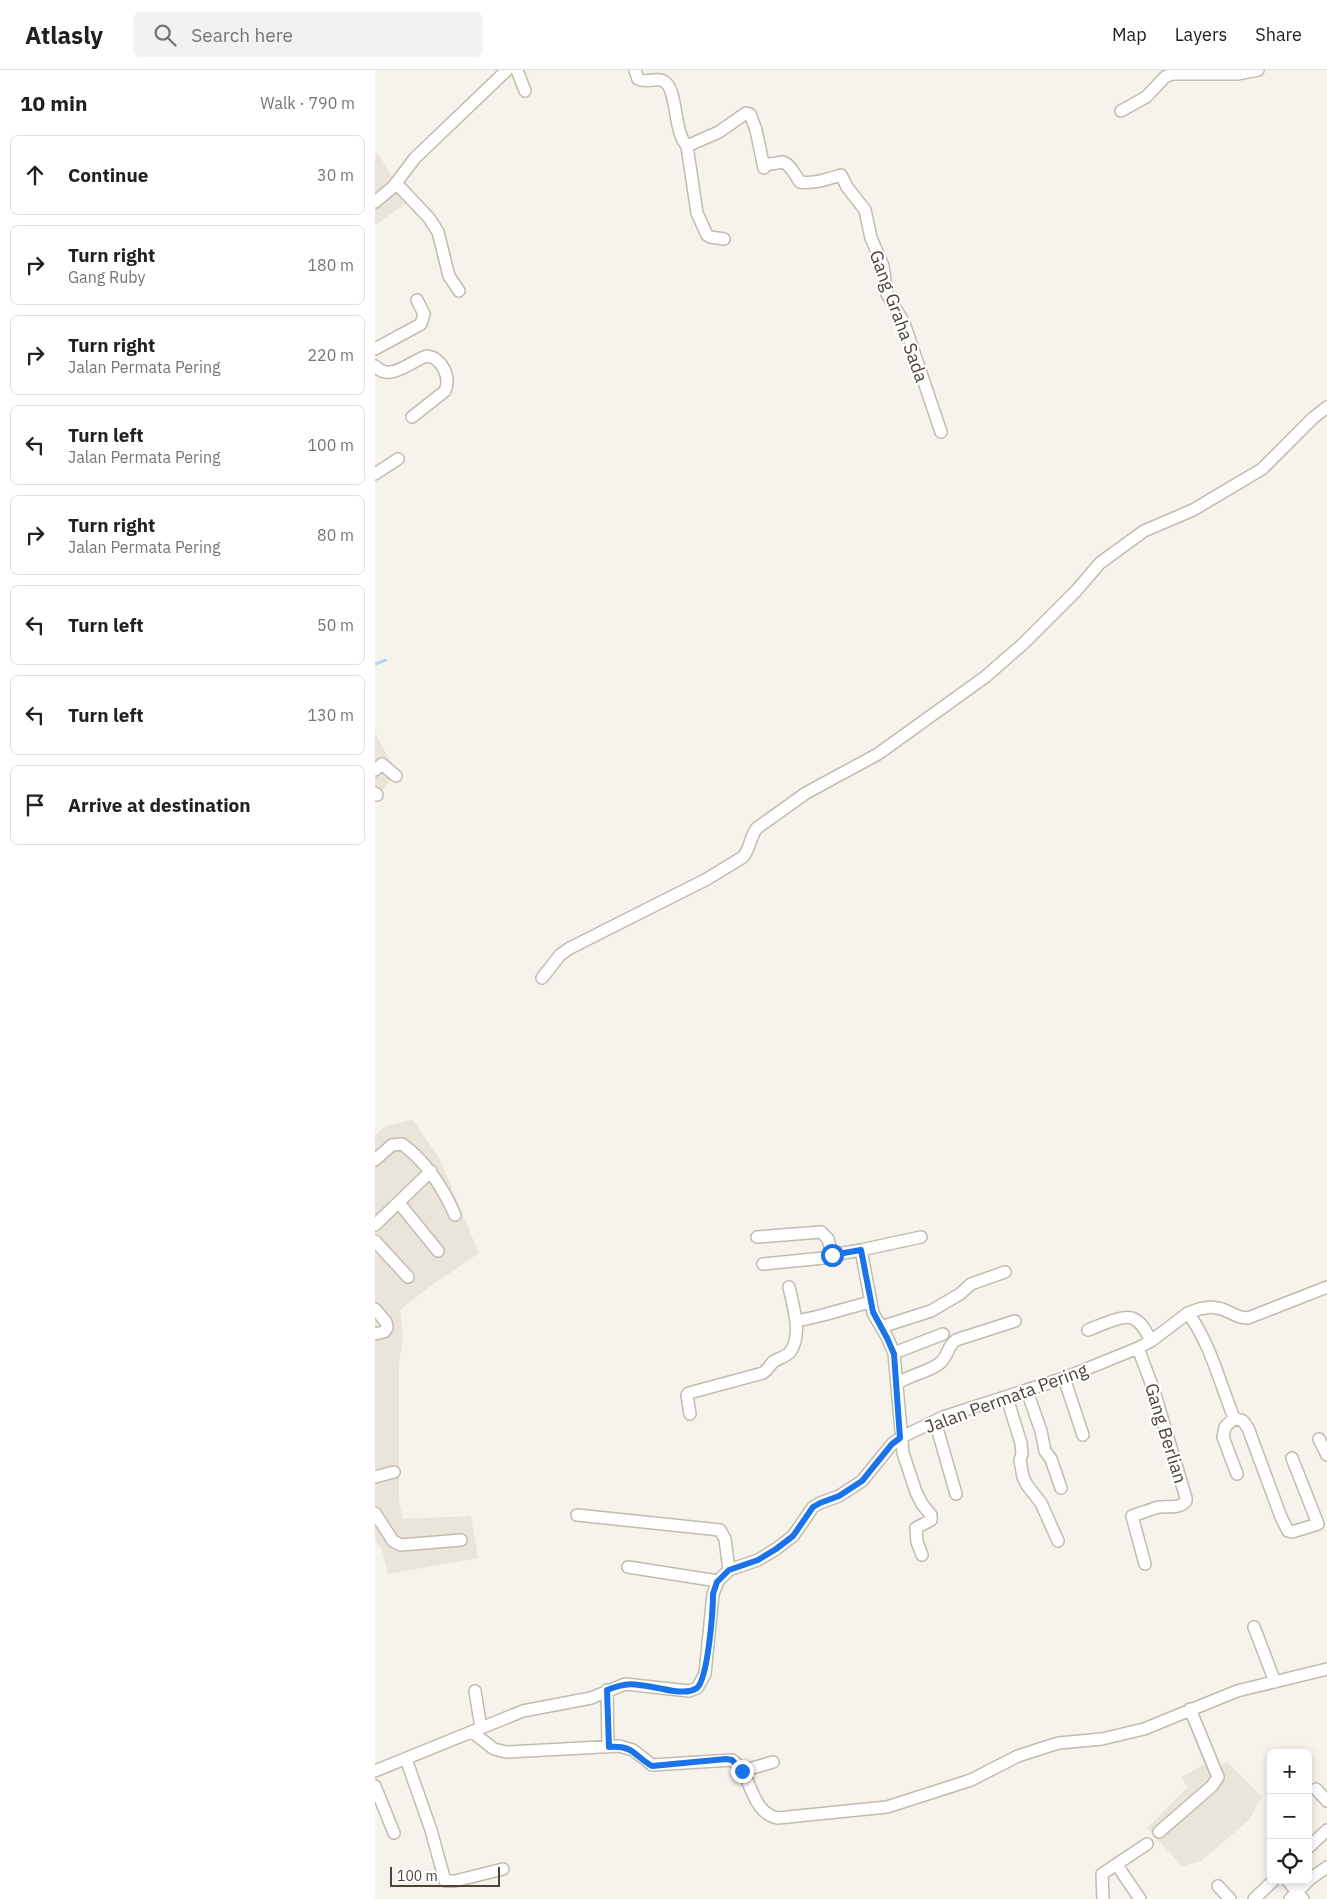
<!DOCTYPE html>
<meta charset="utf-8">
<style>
body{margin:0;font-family:"IBM Plex Sans",sans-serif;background:#f2f2f2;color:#202124}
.controls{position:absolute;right:15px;bottom:15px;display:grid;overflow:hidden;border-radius:8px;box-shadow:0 2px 8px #0003}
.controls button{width:45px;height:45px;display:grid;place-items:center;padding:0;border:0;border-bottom:1px solid #e0e0e0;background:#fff;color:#202124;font:25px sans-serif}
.scale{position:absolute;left:15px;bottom:12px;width:110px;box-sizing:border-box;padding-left:5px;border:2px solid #4b4439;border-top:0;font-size:14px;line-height:18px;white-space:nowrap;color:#4b4439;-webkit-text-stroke:4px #fff;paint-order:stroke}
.stop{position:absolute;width:15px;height:15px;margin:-11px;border:4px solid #1a73e8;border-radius:50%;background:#fff}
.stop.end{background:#1a73e8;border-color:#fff;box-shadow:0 1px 5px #0008}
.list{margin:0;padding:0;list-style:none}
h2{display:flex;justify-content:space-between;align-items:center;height:65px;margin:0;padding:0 20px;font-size:21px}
h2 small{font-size:16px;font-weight:400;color:#757577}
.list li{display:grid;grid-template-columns:32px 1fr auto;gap:15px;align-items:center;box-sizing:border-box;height:80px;margin:0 10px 10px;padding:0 10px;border:1px solid #e0e0e0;border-radius:8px}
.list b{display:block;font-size:19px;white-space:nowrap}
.list p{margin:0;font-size:16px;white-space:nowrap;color:#757577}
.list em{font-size:16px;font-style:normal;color:#757577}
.icon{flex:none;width:28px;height:28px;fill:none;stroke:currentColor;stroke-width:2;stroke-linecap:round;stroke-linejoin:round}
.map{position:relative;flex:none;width:952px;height:1829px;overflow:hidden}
header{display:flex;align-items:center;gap:30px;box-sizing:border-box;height:70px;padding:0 25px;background:#fff;border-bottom:1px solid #e0e0e0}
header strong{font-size:24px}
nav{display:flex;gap:28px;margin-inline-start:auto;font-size:18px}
.search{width:350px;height:45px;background:#f2f2f2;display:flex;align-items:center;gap:12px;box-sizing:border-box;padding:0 18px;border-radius:8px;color:#757577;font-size:19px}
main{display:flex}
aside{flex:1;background:#fff}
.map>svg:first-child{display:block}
.residential{fill:#eae5da}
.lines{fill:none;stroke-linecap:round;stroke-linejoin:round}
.stream{stroke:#a9d4f2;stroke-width:2.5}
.minor-casing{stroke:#c2bbae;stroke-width:14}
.minor{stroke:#fff;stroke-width:11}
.route{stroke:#1a73e8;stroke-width:6}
.labels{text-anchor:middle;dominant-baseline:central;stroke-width:4.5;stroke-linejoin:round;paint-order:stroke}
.street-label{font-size:18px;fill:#4b4439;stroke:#fff}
</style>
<header>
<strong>Atlasly</strong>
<div class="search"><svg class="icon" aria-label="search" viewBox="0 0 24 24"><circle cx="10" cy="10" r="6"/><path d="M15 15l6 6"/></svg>Search here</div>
<nav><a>Map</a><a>Layers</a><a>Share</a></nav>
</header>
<main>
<aside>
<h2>10 min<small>Walk · 790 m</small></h2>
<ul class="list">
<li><svg class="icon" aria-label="ahead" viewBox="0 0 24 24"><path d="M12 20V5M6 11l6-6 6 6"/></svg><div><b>Continue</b></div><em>30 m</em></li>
<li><svg class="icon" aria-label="right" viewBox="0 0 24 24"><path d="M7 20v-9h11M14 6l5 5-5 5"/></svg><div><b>Turn right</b><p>Gang Ruby</p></div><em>180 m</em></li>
<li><svg class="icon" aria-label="right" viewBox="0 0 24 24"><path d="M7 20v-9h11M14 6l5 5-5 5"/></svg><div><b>Turn right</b><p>Jalan Permata Pering</p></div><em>220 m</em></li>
<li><svg class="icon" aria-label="left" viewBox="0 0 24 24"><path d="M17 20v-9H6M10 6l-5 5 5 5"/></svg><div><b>Turn left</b><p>Jalan Permata Pering</p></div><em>100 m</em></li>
<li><svg class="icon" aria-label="right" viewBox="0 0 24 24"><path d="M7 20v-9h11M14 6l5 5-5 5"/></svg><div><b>Turn right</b><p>Jalan Permata Pering</p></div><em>80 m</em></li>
<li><svg class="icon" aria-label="left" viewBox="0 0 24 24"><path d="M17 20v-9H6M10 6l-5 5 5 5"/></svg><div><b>Turn left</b></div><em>50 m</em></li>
<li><svg class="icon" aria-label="left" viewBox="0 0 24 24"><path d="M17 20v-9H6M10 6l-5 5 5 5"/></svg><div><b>Turn left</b></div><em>130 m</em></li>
<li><svg class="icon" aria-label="arrive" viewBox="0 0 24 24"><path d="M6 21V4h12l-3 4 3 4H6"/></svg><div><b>Arrive at destination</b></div></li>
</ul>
</aside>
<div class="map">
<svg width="952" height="1829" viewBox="0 0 952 1829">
<rect width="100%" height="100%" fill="#f6f3ec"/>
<path class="residential" d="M3 83 32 133 0 155V84Z
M0 663 22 703 0 729Z
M38 1050 64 1088 104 1183 54 1217 25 1240 28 1268 24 1294V1431L28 1449 96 1446 103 1488 13 1504 7 1479 0 1471V1065L11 1056Z
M819 1639 842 1695 852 1692 887 1727 874 1750 826 1791 807 1796 772 1758 812 1718 807 1707 829 1694 809 1642Z"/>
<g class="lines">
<path class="stream" d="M0 594 11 590"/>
<g class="minor-casing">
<path id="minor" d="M142 0 150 21
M260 0 263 9C272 14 282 6 290 12 303 22 298 61 312 76L344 62 371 43 375 44 381 60 389 98
M746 41 771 27 790 7 797 4H863L883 0
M312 76 322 143 332 165 335 167 349 169
M389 95 408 92C417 96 419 104 425 112 439 114 453 109 466 105L472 117 490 140 496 168 508 196 512 224 529 253 566 362
M21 113 54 148 63 162 74 206 84 221
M0 132 18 117 40 88 132 0
M0 279 46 254 49 244 42 230
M0 296C15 313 37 290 52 286 67 288 76 307 70 321L37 347
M0 404 23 389
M0 700 7 694 21 706
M0 723 2 725
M167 908 185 885 195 878 332 809 368 787C375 779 375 767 382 758L431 723 503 684 610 607 649 573 701 521 725 493 769 461 818 440 887 399 938 348 952 337
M0 1090 17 1075 27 1074C52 1092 68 1118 80 1145
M24 1133 63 1181
M0 1155 56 1101
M382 1167 446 1162 453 1169 457 1185
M0 1171 33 1207
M486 1180 498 1243 512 1267 519 1283 528 1383 541 1422 547 1434 556 1445V1450L541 1458 542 1472 547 1485
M388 1194 449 1188 457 1185 486 1180 546 1167
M0 1239 11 1252 12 1258 9 1262 0 1264
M813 1243C835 1273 845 1313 859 1348L868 1351 873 1358 906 1447 913 1461 917 1462 943 1454 917 1388
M421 1251C447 1247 470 1238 496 1232
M506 1257 556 1241 585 1224 596 1214 630 1202
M713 1260C724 1256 750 1243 759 1249 768 1253 772 1264 776 1271
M763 1278 779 1321 811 1428V1431C803 1441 790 1434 780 1438 773 1441 765 1443 757 1446L770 1494
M519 1283 568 1264
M689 1308 708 1365
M522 1314C535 1304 553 1303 565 1293 573 1287 572 1276 581 1270L640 1251
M652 1321 666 1361 670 1381 676 1389 686 1418
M632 1328 646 1373 647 1384 645 1390 648 1407 652 1415 666 1433 683 1471
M315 1344 312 1325 314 1323 388 1303C393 1300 394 1296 398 1292 403 1288 411 1287 415 1282 428 1265 418 1236 414 1217
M859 1348 850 1357 848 1367 862 1404
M560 1351 581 1424
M944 1369 952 1385
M0 1407 19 1402
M0 1443 18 1471 26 1475 86 1470
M202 1445 345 1460 350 1469 354 1500
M253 1497 343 1511
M879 1557 900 1612
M232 1620 233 1677
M100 1621 106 1658
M97 1662 119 1679 131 1682 244 1676 258 1680 277 1695 357 1690C379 1706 374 1742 403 1748L512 1737 596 1710 643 1686 674 1676 684 1673 727 1669 769 1659 862 1621 952 1599
M31 1689 56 1760 70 1811H80L128 1799
M0 1701 148 1641 216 1628 250 1614 314 1621 322 1618 330 1604 338 1524 343 1511 354 1500 383 1490 401 1479 418 1466 438 1437 445 1433 464 1426 487 1411 517 1374 525 1368 568 1347 689 1308 763 1278 776 1271 813 1243 824 1239 836 1237 847 1239 865 1247 873 1248 952 1217
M367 1701 398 1692
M0 1716 19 1763
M941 1719 952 1731
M784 1762 837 1716 843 1707 815 1639
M933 1778 952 1760
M742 1795 765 1829
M912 1810 928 1829
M843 1816 855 1829
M728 1829 727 1804 772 1774
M879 1829 899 1810
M915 1829 935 1809 952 1797"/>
</g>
<use href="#minor" class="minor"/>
</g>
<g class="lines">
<path class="route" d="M367 1701 357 1690 351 1689 277 1696C259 1686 259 1675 234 1677L232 1620C256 1610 264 1615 288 1619 297 1621 314 1624 322 1618 333 1608 338 1541 338 1524L342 1512 354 1500 383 1490 401 1479 418 1466 438 1437 445 1433 464 1426 487 1411 517 1374 525 1368 519 1284 512 1268 498 1242 486 1180 457 1185"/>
</g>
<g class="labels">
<g class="street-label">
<text transform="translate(524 246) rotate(70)">Gang Graha Sada</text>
<text transform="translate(631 1328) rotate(-20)">Jalan Permata Pering</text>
<text transform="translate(791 1363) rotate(73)">Gang Berlian</text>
</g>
</g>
</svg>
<div class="controls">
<button>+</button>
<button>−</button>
<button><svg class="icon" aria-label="locate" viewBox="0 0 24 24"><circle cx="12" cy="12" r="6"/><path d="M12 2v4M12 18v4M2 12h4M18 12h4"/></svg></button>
</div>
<div class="scale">100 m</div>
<div class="stop" style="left:457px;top:1185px"></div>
<div class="stop end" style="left:367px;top:1701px"></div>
</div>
</main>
